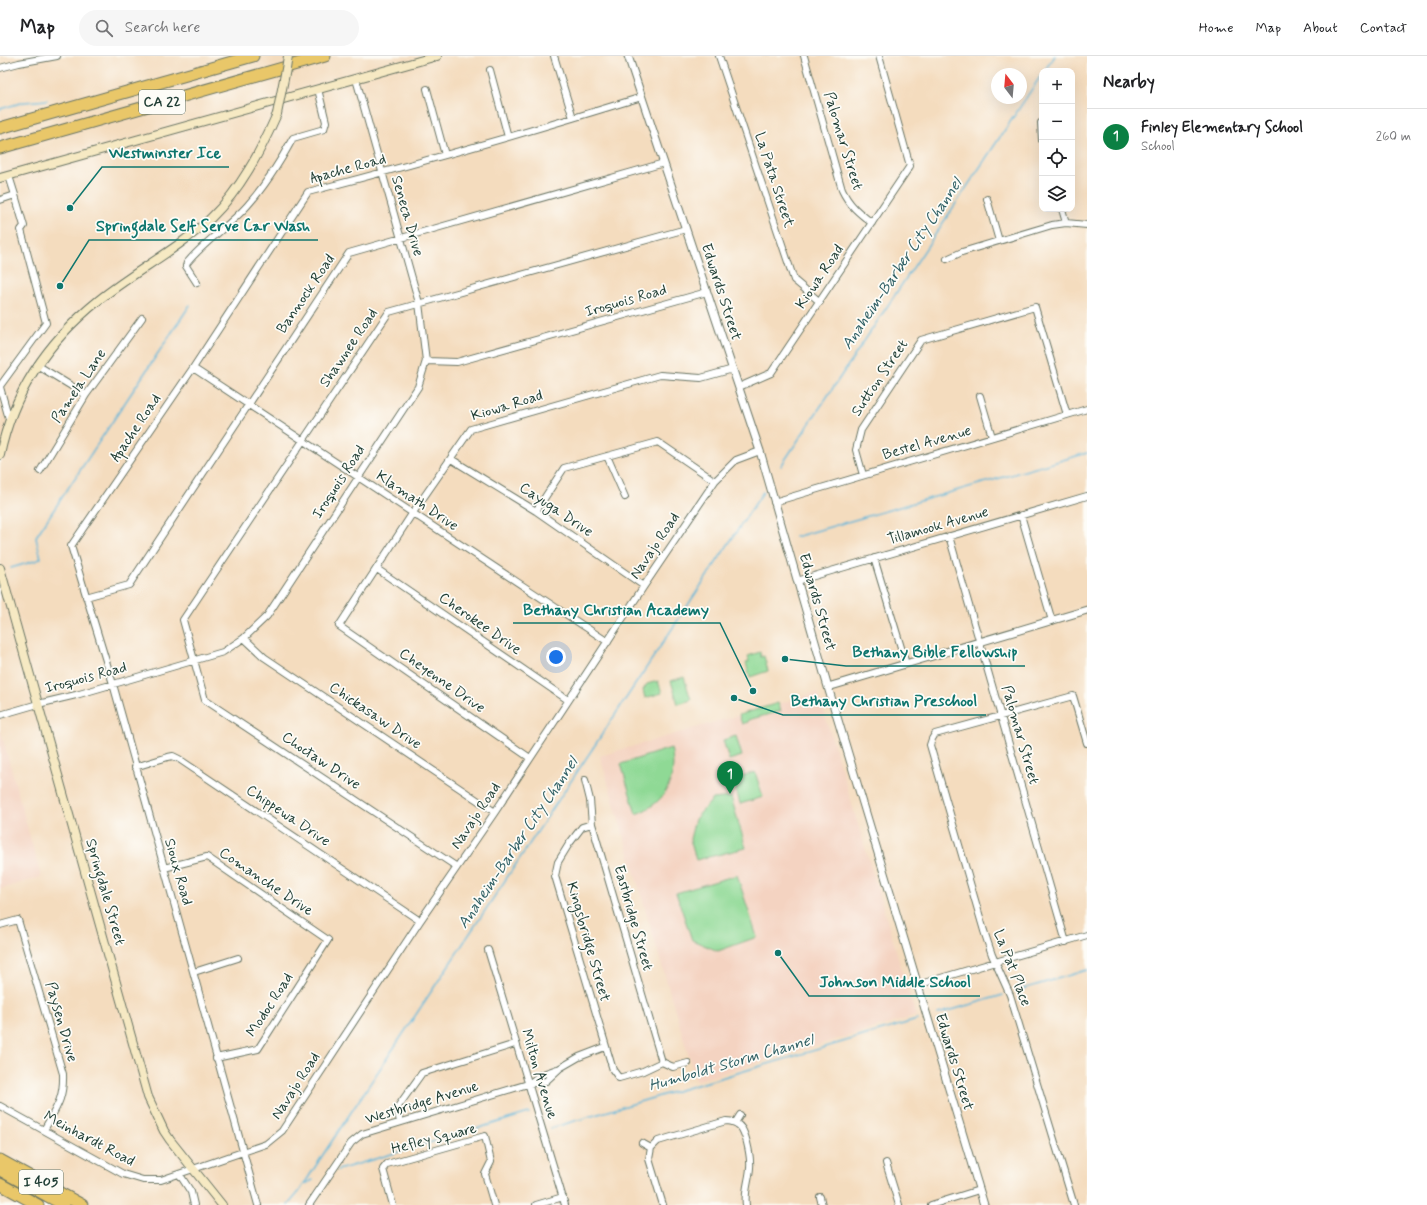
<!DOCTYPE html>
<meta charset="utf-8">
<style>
body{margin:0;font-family:Mynerve,sans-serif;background:#f6f6f6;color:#202124}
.controls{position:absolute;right:12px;top:12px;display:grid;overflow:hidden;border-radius:8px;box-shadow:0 4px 16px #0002}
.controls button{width:36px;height:36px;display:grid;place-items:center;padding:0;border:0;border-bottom:1px solid #e0e0e0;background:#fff;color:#202124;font:20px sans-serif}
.compass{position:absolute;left:991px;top:12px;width:36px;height:36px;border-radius:50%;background:#fff;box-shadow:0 4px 16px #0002;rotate:344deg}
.you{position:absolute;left:556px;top:601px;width:14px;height:14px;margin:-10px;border:3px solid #fff;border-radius:50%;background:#1a73e8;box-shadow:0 0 0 6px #1a73e833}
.badge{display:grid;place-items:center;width:26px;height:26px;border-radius:50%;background:#0b8043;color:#fff;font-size:13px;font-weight:700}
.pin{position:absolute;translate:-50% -33px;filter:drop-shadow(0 1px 2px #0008)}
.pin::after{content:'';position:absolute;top:21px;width:14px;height:12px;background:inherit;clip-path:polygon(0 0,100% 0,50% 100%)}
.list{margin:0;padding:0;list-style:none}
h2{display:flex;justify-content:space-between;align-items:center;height:52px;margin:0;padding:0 16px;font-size:17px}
h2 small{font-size:13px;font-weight:400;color:#757577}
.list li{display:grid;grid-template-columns:26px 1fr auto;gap:12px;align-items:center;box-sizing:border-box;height:56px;padding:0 16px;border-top:1px solid #e0e0e0}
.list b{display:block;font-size:15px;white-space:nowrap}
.list p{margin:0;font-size:13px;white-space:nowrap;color:#757577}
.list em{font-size:13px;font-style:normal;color:#757577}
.icon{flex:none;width:22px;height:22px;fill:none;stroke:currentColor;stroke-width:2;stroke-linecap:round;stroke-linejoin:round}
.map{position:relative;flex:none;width:1087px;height:1149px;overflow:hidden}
header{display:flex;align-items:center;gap:24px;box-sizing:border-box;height:56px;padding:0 20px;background:#fff;border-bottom:1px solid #e0e0e0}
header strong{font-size:19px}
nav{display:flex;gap:22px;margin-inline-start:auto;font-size:14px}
.search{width:280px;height:36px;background:#f6f6f6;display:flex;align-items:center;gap:10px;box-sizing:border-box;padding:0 14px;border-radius:22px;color:#757577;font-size:15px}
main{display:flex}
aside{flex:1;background:#fff}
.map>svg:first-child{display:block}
.built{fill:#f4d3c1}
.green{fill:#8fd995;stroke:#578b64}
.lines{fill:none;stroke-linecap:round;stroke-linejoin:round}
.stream{stroke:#5bb5d9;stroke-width:1.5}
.minor-casing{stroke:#6a7564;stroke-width:8}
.tertiary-casing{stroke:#6a7564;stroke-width:9}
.secondary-casing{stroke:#6a7564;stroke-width:10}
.motorway-casing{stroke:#6a7564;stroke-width:13}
.minor{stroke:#fff;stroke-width:6}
.tertiary{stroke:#fff;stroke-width:7}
.secondary{stroke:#f6e9c3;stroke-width:8}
.motorway{stroke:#e9c769;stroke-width:11}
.secondary-bridge-casing{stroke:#6a7564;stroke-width:10;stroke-linecap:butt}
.secondary-bridge{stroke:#f6e9c3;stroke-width:8}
.labels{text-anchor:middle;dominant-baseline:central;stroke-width:3.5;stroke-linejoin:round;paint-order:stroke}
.shield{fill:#fdfcf7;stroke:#62766e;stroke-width:1}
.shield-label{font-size:14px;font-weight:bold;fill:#1f3d34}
.street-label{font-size:15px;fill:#1f3d34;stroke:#fdfcf7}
.water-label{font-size:16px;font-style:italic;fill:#316166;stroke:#fdfcf7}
.leader{fill:none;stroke:#0f766e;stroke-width:1.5}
.callout-dot{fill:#0f766e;stroke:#fdfcf7;stroke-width:1.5}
.callout-label{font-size:16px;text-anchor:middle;font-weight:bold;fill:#0f766e;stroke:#fdfcf7;stroke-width:3.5;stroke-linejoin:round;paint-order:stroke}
</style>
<header>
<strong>Map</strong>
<div class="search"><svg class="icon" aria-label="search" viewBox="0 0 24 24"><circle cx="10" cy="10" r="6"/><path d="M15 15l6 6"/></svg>Search here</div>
<nav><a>Home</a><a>Map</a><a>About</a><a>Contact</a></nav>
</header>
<main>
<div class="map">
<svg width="1087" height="1149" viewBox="0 0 1087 1149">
<rect width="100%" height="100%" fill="#fdfcf7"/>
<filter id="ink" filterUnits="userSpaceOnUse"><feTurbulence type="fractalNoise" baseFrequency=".025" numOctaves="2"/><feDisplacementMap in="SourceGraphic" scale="8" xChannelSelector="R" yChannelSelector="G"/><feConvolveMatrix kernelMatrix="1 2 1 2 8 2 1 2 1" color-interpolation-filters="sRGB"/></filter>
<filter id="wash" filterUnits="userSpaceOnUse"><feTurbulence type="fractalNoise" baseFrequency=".012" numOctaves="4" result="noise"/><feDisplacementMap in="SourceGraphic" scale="16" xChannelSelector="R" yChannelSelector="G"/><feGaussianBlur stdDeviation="0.9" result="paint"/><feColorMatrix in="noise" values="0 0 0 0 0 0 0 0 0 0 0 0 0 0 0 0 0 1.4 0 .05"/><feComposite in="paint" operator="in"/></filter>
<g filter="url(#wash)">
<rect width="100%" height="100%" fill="#f4dcbe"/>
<path class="built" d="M818 636 916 960 696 1025 600 700Z
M0 672 41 821 0 833Z"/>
<path class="green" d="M760 596 761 601 764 600 768 615 750 621 746 607 749 606 748 600Z
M684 621 691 644 678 648 671 625Z
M658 625 662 637 645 642 643 634 647 628Z
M778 647 781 655 748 664V666L742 668 739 659Z
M736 680 742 700 729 704 723 684Z
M671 692C678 723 666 747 636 758L621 708Z
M755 716 763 741 740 748 733 723Z
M731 741 746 792 696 804 690 783 695 763 713 743Z
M737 819 757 881 718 895 692 884 676 837Z"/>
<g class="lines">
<path class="stream" d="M1044 15 1055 0
M0 53 24 46 47 44
M781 410 1042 18
M795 481 1087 397
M11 512 38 504 41 502 36 482 37 479 190 249
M1016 935 1087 914
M938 958 1003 939
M551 1072 917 964
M338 1114 529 1057
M305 1128 313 1124
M288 1149 299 1136 326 1094 763 436"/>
</g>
</g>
<g filter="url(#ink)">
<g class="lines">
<g class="minor-casing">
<path id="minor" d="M554 0 573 62
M719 0 794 224 820 246
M804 0 842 134C849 149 859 157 872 167
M0 12 19 7 57 0
M490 14 508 81
M356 23 419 247 426 305
M427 33 445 99
M1041 67 1042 84
M987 143 999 185
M0 144 15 139 9 120
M1062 153 1066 167
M947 203 962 196 1052 169 1066 167 1087 169
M197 227 186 210 187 207C204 186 229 170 247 150 265 130 280 106 293 82L324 73 326 66 318 33
M37 309 86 339
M193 312 608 586
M0 330 46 267 21 174 24 170 15 139
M0 331 9 363
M739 331 771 317 910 110 879 0
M980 340 992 381
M607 400 625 441
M451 403 536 455 644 530
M40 415 86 339 142 262
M863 419 856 394 861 374 921 284 1035 251 1067 359
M774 446 1087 353
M536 455 564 412 658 386 715 425
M1021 459 1052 565
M949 480 1066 886
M874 502 906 608
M377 513 568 644
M797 525 1087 440
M86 541 129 529 349 197 664 107
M244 582 264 601 495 756
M0 659 38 648 76 639 223 596 244 582 267 560 418 331 426 305 457 306 707 236
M530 702 339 570 412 458 471 373 660 319 701 322 733 313
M135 711 168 701 173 700 179 703 420 865
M585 724 590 744 592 768 662 1006
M592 768 582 771 569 788 558 806 555 820 613 1014 619 1022 643 1015 662 1006 673 1011 688 1007
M457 811 205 644 183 564 389 256 686 173
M164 812 207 801 328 884 258 993 216 1002
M0 869 18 864 63 1018C64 1043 56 1052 44 1074
M488 894 565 1149
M194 916 238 902
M917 929 1087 879
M530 1027 540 1019 557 1013
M0 1050 123 1118 143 1124H161L266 1088 282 1075 420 865 495 756 644 530 715 425 736 404 760 395
M400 1066 397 1052 422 1017 515 988
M735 1067 740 1059
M642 1087 651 1092
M651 1092 658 1085 726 1065C733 1065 738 1067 742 1073 747 1082 751 1102 750 1112 749 1125 744 1136 746 1149
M651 1092 649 1103 663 1149
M886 1107 899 1149
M180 1119 191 1136 194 1149
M820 1141 822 1149
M258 1149 113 628 71 490 193 312 308 136C420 107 532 75 642 41
M309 1149 351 1087 362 1078 528 1028 546 1025 560 1012 579 1001 605 991
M393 1149 383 1113 387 1108 485 1080 491 1106 485 1118 494 1149
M536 1149 563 1141
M931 1149 979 1134
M1074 1149 1010 939 992 899 984 875 930 689 932 683 935 678 1073 640 1087 687"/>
</g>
<g class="tertiary-casing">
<path id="tertiary" d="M628 0 760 395 828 631 984 1149
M828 631 1087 554"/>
</g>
<g class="secondary-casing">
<path id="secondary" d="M0 122 437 0
M0 399C13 336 48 285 99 244 135 215 177 194 211 162 241 133 260 96 277 58
M0 512 148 1041 164 1075 170 1084 222 1149"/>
</g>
<g class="motorway-casing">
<path id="motorway" d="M0 72 253 0
M0 92 325 0
M0 1104 82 1149
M0 1114 64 1149
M0 1128 38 1149"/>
</g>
<use href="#minor" class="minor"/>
<use href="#tertiary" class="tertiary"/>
<use href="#secondary" class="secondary"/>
<use href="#motorway" class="motorway"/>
<g class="secondary-bridge-casing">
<path id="secondary-bridge" d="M277 58 286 13 288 0"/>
</g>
<use href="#secondary-bridge" class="secondary-bridge"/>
</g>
</g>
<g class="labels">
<g class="shield">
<rect x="139" y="34" width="46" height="24" rx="3"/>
<rect x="19" y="1114" width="44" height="24" rx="3"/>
</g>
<g class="shield-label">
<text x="162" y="46">CA 22</text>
<text x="41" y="1126">I 405</text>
</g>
<g class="street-label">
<text transform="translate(843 85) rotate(73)">Palomar Street</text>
<text transform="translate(348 113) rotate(-15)">Apache Road</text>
<text transform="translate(774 124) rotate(72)">La Pata Street</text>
<text transform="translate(407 160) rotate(74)">Seneca Drive</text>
<text transform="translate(820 221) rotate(-56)">Kiowa Road</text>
<text transform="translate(721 236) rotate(72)">Edwards Street</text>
<text transform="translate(306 238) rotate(-56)">Bannock Road</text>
<text transform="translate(626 245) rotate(-16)">Iroquois Road</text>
<text transform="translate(349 292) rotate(-56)">Shawnee Road</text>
<text transform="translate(880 322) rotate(-56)">Sutton Street</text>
<text transform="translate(79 330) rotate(-56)">Pamela Lane</text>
<text transform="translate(507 350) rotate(-17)">Kiowa Road</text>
<text transform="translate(136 372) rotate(-56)">Apache Road</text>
<text transform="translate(927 387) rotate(-16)">Bestel Avenue</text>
<text transform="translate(339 426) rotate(-57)">Iroquois Road</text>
<text transform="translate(417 445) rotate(34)">Klamath Drive</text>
<text transform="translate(556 454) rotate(34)">Cayuga Drive</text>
<text transform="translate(938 470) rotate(-16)">Tillamook Avenue</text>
<text transform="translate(655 490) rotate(-56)">Navajo Road</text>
<text transform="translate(817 546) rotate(74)">Edwards Street</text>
<text transform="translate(480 568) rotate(35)">Cherokee Drive</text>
<text transform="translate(86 622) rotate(-15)">Iroquois Road</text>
<text transform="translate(442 625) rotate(35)">Cheyenne Drive</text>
<text transform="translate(375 660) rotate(34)">Chickasaw Drive</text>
<text transform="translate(1020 679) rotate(74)">Palomar Street</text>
<text transform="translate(321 705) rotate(34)">Choctaw Drive</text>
<text transform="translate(288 760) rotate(34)">Chippewa Drive</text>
<text transform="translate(476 760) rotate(-56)">Navajo Road</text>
<text transform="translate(178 816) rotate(74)">Sioux Road</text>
<text transform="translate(266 826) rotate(34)">Comanche Drive</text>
<text transform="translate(105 836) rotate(74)">Springdale Street</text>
<text transform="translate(633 862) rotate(74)">Eastbridge Street</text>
<text transform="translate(588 886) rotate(74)">Kingsbridge Street</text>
<text transform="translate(1012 912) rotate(69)">La Pat Place</text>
<text transform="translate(270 949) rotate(-57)">Modoc Road</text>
<text transform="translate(61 966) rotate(74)">Paysen Drive</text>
<text transform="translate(954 1006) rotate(73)">Edwards Street</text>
<text transform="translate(539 1018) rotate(73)">Milton Avenue</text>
<text transform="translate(296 1030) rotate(-57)">Navajo Road</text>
<text transform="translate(422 1047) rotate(-17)">Westbridge Avenue</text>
<text transform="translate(89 1083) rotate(28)">Meinhardt Road</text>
<text transform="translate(434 1083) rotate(-14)">Hefley Square</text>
</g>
<g class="water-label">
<text transform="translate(902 208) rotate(-56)">Anaheim-Barber City Channel</text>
<text transform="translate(518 787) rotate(-56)">Anaheim-Barber City Channel</text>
<text transform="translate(731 1007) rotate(-16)">Humboldt Storm Channel</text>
</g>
</g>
<path class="leader" d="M70 152L102 111H229M60 230L89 184H318M753 635L720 567H513M785 603L846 610H1025M734 642L783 659H986M778 897L809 940H980"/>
<g class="callout-dot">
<circle cx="70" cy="152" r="4"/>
<circle cx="60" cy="230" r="4"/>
<circle cx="753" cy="635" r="4"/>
<circle cx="785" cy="603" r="4"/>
<circle cx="734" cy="642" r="4"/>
<circle cx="778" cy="897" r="4"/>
</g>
<g class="callout-label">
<text x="165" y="102">Westminster Ice</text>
<text x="203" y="175">Springdale Self Serve Car Wash</text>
<text x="616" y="559">Bethany Christian Academy</text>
<text x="935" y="601">Bethany Bible Fellowship</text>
<text x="884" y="650">Bethany Christian Preschool</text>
<text x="895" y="931">Johnson Middle School</text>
</g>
</svg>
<div class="controls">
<button>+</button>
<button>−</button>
<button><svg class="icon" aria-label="locate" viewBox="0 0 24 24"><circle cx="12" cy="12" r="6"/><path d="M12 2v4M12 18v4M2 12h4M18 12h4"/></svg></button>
<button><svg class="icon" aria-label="layers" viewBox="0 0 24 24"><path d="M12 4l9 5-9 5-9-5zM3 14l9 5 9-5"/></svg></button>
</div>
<svg class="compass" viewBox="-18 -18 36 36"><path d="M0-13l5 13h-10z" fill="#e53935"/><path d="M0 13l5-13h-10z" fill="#757577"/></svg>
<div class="you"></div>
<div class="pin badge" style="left:730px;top:738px">1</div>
</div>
<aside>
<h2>Nearby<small></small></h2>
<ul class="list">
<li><span class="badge">1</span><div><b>Finley Elementary School</b><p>School</p></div><em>260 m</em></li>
</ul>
</aside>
</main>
